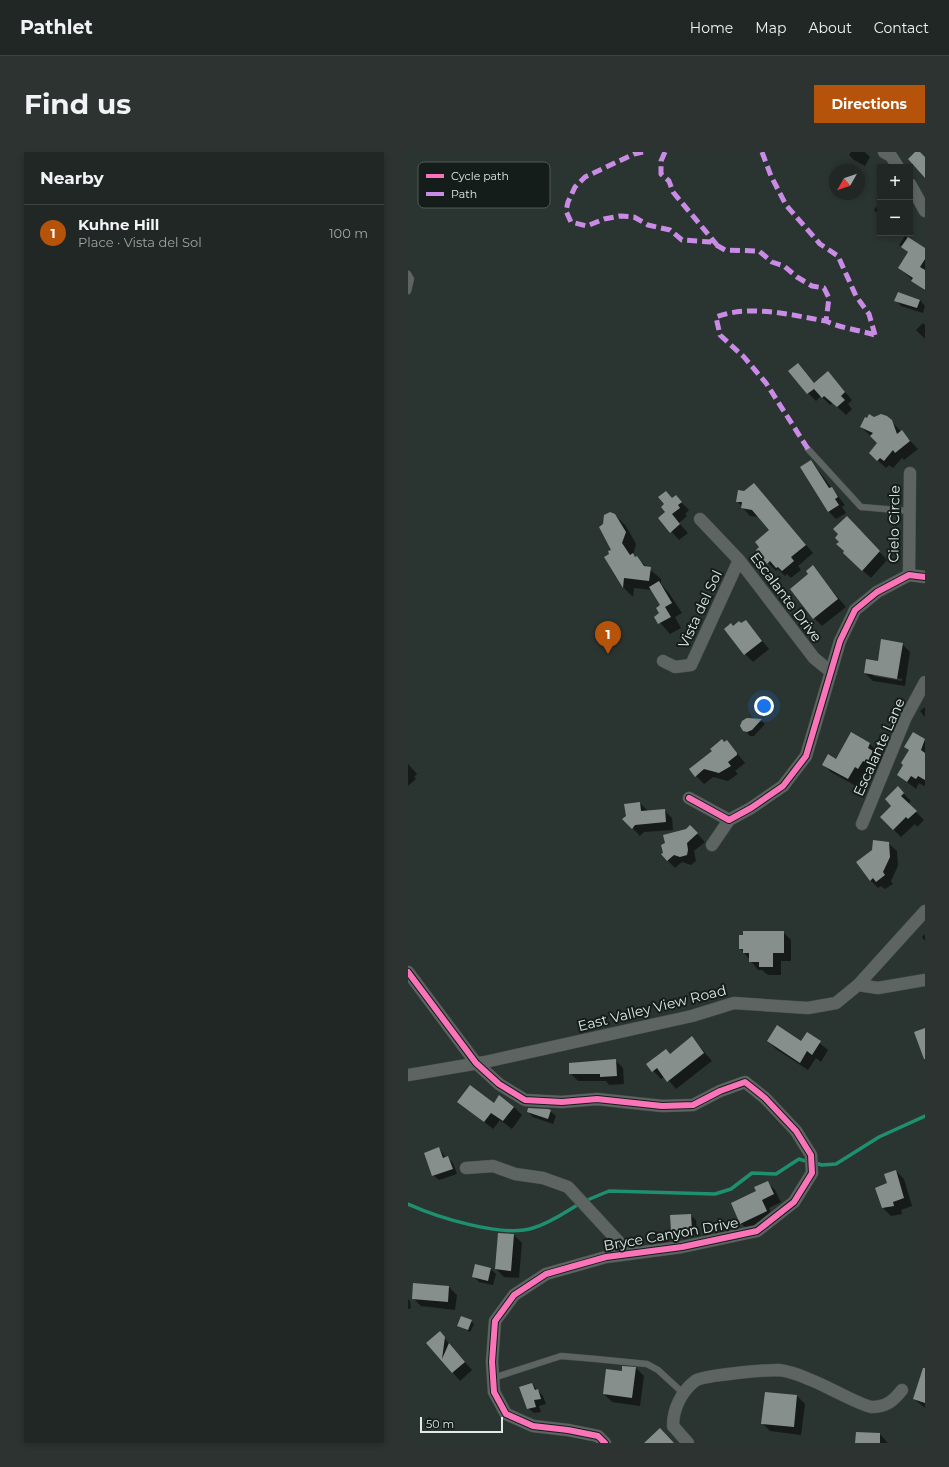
<!DOCTYPE html>
<meta charset="utf-8">
<style>
body{margin:0;font-family:Montserrat,sans-serif;background:#2d3331;color:#f1f3f6}
.controls{position:absolute;right:12px;top:12px;display:grid;overflow:hidden;border-radius:0px;box-shadow:0 2px 6px #0003}
.controls button{width:36px;height:36px;display:grid;place-items:center;padding:0;border:0;border-bottom:1px solid #3d4441;background:#202724;color:#f1f3f6;font:20px sans-serif}
.compass{position:absolute;left:421px;top:12px;width:36px;height:36px;border-radius:50%;background:#202724;box-shadow:0 2px 6px #0003;rotate:230deg}
.scale{position:absolute;left:12px;bottom:10px;width:83px;box-sizing:border-box;padding-left:4px;border:2px solid #e0eae6;border-top:0;font-size:11px;line-height:14px;white-space:nowrap;color:#e0eae6;-webkit-text-stroke:3px #151d1a;paint-order:stroke}
.you{position:absolute;left:356px;top:554px;width:14px;height:14px;margin:-10px;border:3px solid #fff;border-radius:50%;background:#1a73e8;box-shadow:0 0 0 6px #1a73e833}
.badge{display:grid;place-items:center;width:26px;height:26px;border-radius:50%;background:#b45309;color:#fff;font-size:13px;font-weight:700}
.pin{position:absolute;translate:-50% -33px;filter:drop-shadow(0 1px 2px #0008)}
.pin::after{content:'';position:absolute;top:21px;width:14px;height:12px;background:inherit;clip-path:polygon(0 0,100% 0,50% 100%)}
.list{margin:0;padding:0;list-style:none}
h2{display:flex;justify-content:space-between;align-items:center;height:52px;margin:0;padding:0 16px;font-size:17px}
h2 small{font-size:13px;font-weight:400;color:#a2a5a6}
.list li{display:grid;grid-template-columns:26px 1fr auto;gap:12px;align-items:center;box-sizing:border-box;height:56px;padding:0 16px;border-top:1px solid #3d4441}
.list b{display:block;font-size:15px;white-space:nowrap}
.list p{margin:0;font-size:13px;white-space:nowrap;color:#a2a5a6}
.list em{font-size:13px;font-style:normal;color:#a2a5a6}
.map{position:relative;flex:none;width:517px;height:1291px;overflow:hidden;border-radius:0px}
header{display:flex;align-items:center;gap:24px;box-sizing:border-box;height:56px;padding:0 20px;background:#202724;border-bottom:1px solid #3d4441}
header strong{font-size:19px}
nav{display:flex;gap:22px;margin-inline-start:auto;font-size:14px}
.intro{display:flex;align-items:center;justify-content:space-between;box-sizing:border-box;height:96px;padding:0 24px}
h1{margin:0;font-size:28px}
.button{padding:10px 18px;border-radius:0px;background:#b45309;color:#fff;font-size:14px;font-weight:700}
main{display:flex;gap:24px;padding:0 24px}
aside{flex:1;background:#202724;border-radius:0px;box-shadow:0 2px 6px #0003}
.map>svg:first-child{display:block}
.shadow{fill:#0007;fill-rule:evenodd}
.lines{fill:none;stroke-linecap:round;stroke-linejoin:round}
.stream{stroke:#1e8f6f;stroke-width:3.5}
.building{fill:#878f8c}
.service-casing{stroke:#49514e;stroke-width:7}
.minor-casing{stroke:#49514e;stroke-width:13}
.service{stroke:#5d6461;stroke-width:6}
.minor{stroke:#5d6461;stroke-width:12}
.quiet{stroke:#ca8be6;stroke-width:5;stroke-dasharray:10 5;stroke-linecap:butt}
.cycleway-casing{stroke:#151d1a;stroke-width:8}
.cycleway{stroke:#fb73b8;stroke-width:6}
.labels{text-anchor:middle;dominant-baseline:central;stroke-width:4;stroke-linejoin:round;paint-order:stroke}
.street-label{font-size:14px;fill:#e0eae6;stroke:#151d1a}
.key{fill:#151d1a;stroke:#525a57;stroke-width:1}
.key-label{font-size:11px;fill:#e0eae6}
</style>
<header>
<strong>Pathlet</strong>
<nav><a>Home</a><a>Map</a><a>About</a><a>Contact</a></nav>
</header>
<div class="intro"><h1>Find us</h1><a class="button">Directions</a></div>
<main>
<aside>
<h2>Nearby<small></small></h2>
<ul class="list">
<li><span class="badge">1</span><div><b>Kuhne Hill</b><p>Place · Vista del Sol</p></div><em>100 m</em></li>
</ul>
</aside>
<div class="map">
<svg width="517" height="1291" viewBox="0 0 517 1291">
<rect width="100%" height="100%" fill="#2a3430"/>
<path class="shadow" d="M443 0H457L462 5 457 14 446 8 441 3Z
M471 52H472V64L466 58Z
M497 84 517 97V139L491 116 501 101 491 93Z
M488 148H512L517 154 515 161 493 154Z
M515 171 517 173V187L508 178Z
M397 221 407 232 420 221 444 248 440 252 444 257 438 263 425 251 422 253 413 244 408 249 400 241Z
M479 265 510 297 496 308 494 306 485 316 481 313 478 316 462 301 470 291 453 275 466 266Z
M403 309 437 353 434 355 438 361 428 367 420 359Z
M346 332 405 401 390 414 393 418 383 426 379 422 377 424 370 417 368 419 360 411 362 379 351 365 342 364 329 349Z
M267 344 281 358 277 362 279 364 271 371 280 381 271 388 251 366 258 360 264 347Z
M207 363 218 374 228 392 225 403 253 427V432L261 441 274 461 267 465 273 476 262 482 247 465 252 462 253 454 244 438 226 436 225 445 215 435 198 405 203 402 204 398Z
M446 373 479 408 463 426 444 409 432 391Z
M404 415 438 455 414 474 406 466Z
M338 469 361 497 345 510 337 502 325 475Z
M494 492 502 500 497 534 465 529 457 521ZM465 522 494 527V529L465 524Z
M517 555V565L512 559Z
M337 568H353L357 572 346 584H342L334 575Z
M505 581 517 588V633L516 634 511 631 508 637 490 623 502 599 497 595Z
M444 582 462 592 470 600 468 603 473 608 467 618 463 616 459 624 455 622 448 634 423 620 415 612 429 608Z
M319 589 337 611 327 619 330 622 320 629 305 625 296 632 288 624Z
M0 612 9 622 6 625 8 627 0 634Z
M490 636 503 649 500 652 516 668 509 675 507 672 493 685 473 665 484 654Z
M232 651 240 659 256 658 264 666 265 678 236 680 232 684 216 667Z
M282 674 297 690 286 699 288 709 283 713 274 710 267 716 259 708 256 701Z
M480 691 489 699 490 714 483 729 485 732 477 737 473 734 470 736 462 728Z
M375 780 383 788V809H373V823H360L354 818H350L332 796Z
M517 782V789L514 785Z
M399 881 420 898 413 910 408 906 400 918 368 897 360 889 393 890Z
M284 886 304 909 268 937 257 924 253 927 239 912 262 902Z
M207 908 215 916 216 932 201 933 198 929H170L162 921Z
M51 950 106 955 114 963 104 977 92 968 85 977Z
M142 959 148 964 145 972 125 965 120 960Z
M31 996 38 1006H40L45 1011 49 1022 31 1028 25 1023Z
M488 1019 496 1027 504 1054 493 1058 494 1062 483 1064 475 1056 480 1032Z
M359 1030 367 1038 373 1050 361 1056 366 1068 341 1079 333 1071 349 1040Z
M282 1063 288 1068 289 1082 269 1084 264 1079Z
M106 1083 114 1091 111 1126 96 1125 88 1117Z
M83 1117 88 1122 85 1133 71 1130 66 1125Z
M41 1135 49 1143 47 1158 13 1154 5 1146Z
M0 1147 2 1149 3 1156 0 1157Z
M63 1169 66 1172 62 1180 50 1173Z
M32 1181 64 1218 52 1229 20 1191Z
M228 1216 236 1224 232 1254 204 1250 196 1242 215 1220Z
M517 1220V1256L506 1247Z
M124 1232 135 1244 138 1252 131 1254 133 1260 126 1261 120 1256Z
M389 1244 397 1252 393 1283 362 1279 354 1271Z
M472 1282 480 1291H449Z"/>
<g class="lines">
<path class="stream" d="M407 1011 414 1013 428 1012 471 985 517 964
M177 1049 201 1039 307 1042 323 1037 344 1021 368 1022 391 1007 401 1010
M0 1052C29 1065 94 1086 125 1076 142 1071 156 1061 171 1052"/>
</g>
<path class="building" d="M507 0H512L517 5V26L500 7Z
M500 85 517 96V107L512 115 517 118V138L503 129 505 126 490 116 500 100 493 95Z
M490 140 512 148 509 156 486 149Z
M390 211 406 231 420 219 437 240 433 244 437 248 429 255 416 244 414 246 406 237 399 242 380 219Z
M461 262 466 265 473 262 479 264 484 268 489 282 494 278 502 289 487 301 485 298 476 309 472 306 469 309 461 301 469 291 462 284 465 281 452 275 457 265 459 266Z
M403 308 421 336 424 335 430 345 427 347 431 353 420 360 392 315Z
M346 331 398 393 383 405 386 409 374 419 370 415 368 416 362 409 359 412 348 398 351 395 347 390 361 378 344 358 333 356 334 350H328L330 338 336 339Z
M258 339 264 346 268 343 274 350 270 353 272 356 264 362 272 372 262 381 250 366 257 360 253 355 256 352 250 345Z
M202 360 207 362 218 380 214 391 222 403 225 401 227 405 229 404 236 414 243 415 241 429 216 426 215 436 196 405 201 402 200 399 203 398 191 375 195 372 196 363Z
M439 364 472 399 454 419 435 401 436 399 428 392 431 390 427 386 430 382 425 377Z
M405 413 430 447 405 467 382 437 400 422 398 419Z
M251 429 264 451 257 455 263 465 250 472 246 465 251 461 248 456 252 453 241 435Z
M338 468 354 489 336 503 316 477 323 471 325 474 331 469 333 471Z
M473 487 495 491 489 527 456 521 458 507 470 509Z
M337 567 339 566 354 567 344 578 339 580 335 579 332 574 334 569Z
M443 580 462 591 460 596 465 599 459 611 455 609 450 617 447 615 440 627 414 613 420 602 428 607Z
M505 580 517 587 513 598 517 601V628L510 624 508 627 503 624 499 630 489 623 495 613 493 611 501 598 496 595Z
M314 587 316 590 319 588 329 601V603L320 610 323 614 311 621 296 617 287 625 281 617 304 599 302 597Z
M490 634 496 641 493 644 509 659 500 667 498 665 485 678 472 665 483 654 477 647Z
M232 650 233 659 257 657 258 670 227 673 224 677 214 667 218 664 216 652Z
M282 673 290 681 279 691 280 698 279 703 272 705 266 703 259 709 253 702 255 701 253 693 257 691 255 683 278 677Z
M465 688 481 690 482 705 475 720 477 723 468 730 465 726 462 729 448 710 464 698Z
M335 779H376V801H365V815H351V810H341V801H335V797H331V783H335Z
M369 873 393 889 399 880 413 889 404 903 399 899 392 911 359 889Z
M517 876V907H516L506 880Z
M284 884 296 901 259 930 249 916 244 920 238 912 258 897 262 902Z
M208 907 209 924 192 925V922H161V911Z
M62 933 86 951 91 943 106 955 95 969 83 961 76 970 49 950Z
M120 956 140 957 143 958 140 967 119 960Z
M31 995 35 1006 40 1004 45 1017 24 1024 16 1001Z
M488 1018 496 1046 485 1050 486 1054 474 1056 467 1036 479 1031 476 1022Z
M360 1029 366 1042 354 1048 359 1059 332 1072 323 1051 348 1039 346 1035Z
M283 1062 284 1078 263 1079 262 1063Z
M90 1081 106 1082 103 1119 87 1117Z
M67 1112 83 1116 80 1129 64 1125Z
M5 1131 41 1134 40 1150 4 1147Z
M53 1164 64 1168 60 1178 49 1174Z
M32 1179 37 1185 34 1207 41 1191 57 1210 44 1221 18 1191Z
M214 1214 228 1215 224 1246 195 1242 198 1217 214 1219Z
M515 1216H517V1251L505 1247Z
M124 1231 127 1238 130 1237 133 1247 126 1248 128 1255 119 1257 111 1235Z
M357 1240 389 1243 386 1275 353 1272Z
M252 1276 266 1291H236Z
M448 1280 472 1281V1291H447Z"/>
<g class="lines">
<g class="service-casing">
<path id="service" d="M0 122 3 127 0 139
M400 297 453 355 501 359
M85 1226 153 1204 188 1207 239 1212 250 1218 275 1241"/>
</g>
<g class="minor-casing">
<path id="minor" d="M476 0 483 4 490 15
M502 32 517 59
M292 367 331 408 406 506 423 520
M501 423 502 321
M255 509 267 515 283 513 331 408
M281 646 321 668 343 656 375 634 398 604 432 489 447 458 469 440 501 423 517 425
M454 672 497 567 517 530
M304 693 321 668
M0 820 68 911 91 932 117 948 154 950 189 947 254 954 285 953 312 939 337 930 357 946 388 979 403 1003 404 1021 386 1050 349 1079 274 1095 198 1105 138 1122 106 1143 87 1169 84 1210 86 1240 98 1262 125 1274 160 1278 190 1284 197 1291
M450 833 517 759
M0 923 77 910 284 864 326 851 400 856 428 851 450 833 470 836 517 828
M58 1016 85 1014 107 1022 135 1026 160 1035 222 1102
M280 1291 265 1274C265 1257 273 1240 287 1229 295 1223 358 1218 371 1218 381 1219 394 1224 403 1228 417 1233 453 1254 464 1255 479 1255 486 1248 494 1238"/>
</g>
<use href="#service" class="service"/>
<use href="#minor" class="minor"/>
<path class="quiet" d="M235 0 226 2 177 25 167 35 160 50 158 59 163 70 179 74 196 67 212 64 226 65 240 73 262 78 274 88 303 90 317 98 351 99 364 110 376 114 389 125 404 134 416 136 421 146 418 169
M257 0 253 9V22L261 29 265 40 309 93
M354 0 363 24 378 53 412 92 430 104 448 144 461 162 467 183
M400 297 358 231 336 205 312 183 308 165C343 152 382 163 418 169 432 176 451 178 467 183"/>
<g class="cycleway-casing">
<path id="cycleway" d="M281 646 321 668 343 656 375 634 398 604 432 489 447 458 469 440 501 423 517 425
M0 820 68 911 91 932 117 948 154 950 189 947 254 954 285 953 312 939 337 930 357 946 388 979 403 1003 404 1021 386 1050 349 1079 274 1095 198 1105 138 1122 106 1143 87 1169 84 1210 86 1240 98 1262 125 1274 160 1278 190 1284 197 1291"/>
</g>
<use href="#cycleway" class="cycleway"/>
</g>
<g class="labels">
<g class="street-label">
<text transform="translate(486 372) rotate(-89)">Cielo Circle</text>
<text transform="translate(378 445) rotate(53)">Escalante Drive</text>
<text transform="translate(292 457) rotate(-65)">Vista del Sol</text>
<text transform="translate(471 595) rotate(-66)">Escalante Lane</text>
<text transform="translate(244 856) rotate(-14)">East Valley View Road</text>
<text transform="translate(263 1082) rotate(-10)">Bryce Canyon Drive</text>
</g>
</g>
<rect x="10" y="10" width="132" height="46" rx="6" class="key"/>
<rect x="18" y="22" width="18" height="4" fill="#fb73b8"/>
<rect x="18" y="40" width="18" height="4" fill="#ca8be6"/>
<g class="key-label">
<text x="43" y="28">Cycle path</text>
<text x="43" y="46">Path</text>
</g>
</svg>
<div class="controls">
<button>+</button>
<button>−</button>
</div>
<svg class="compass" viewBox="-18 -18 36 36"><path d="M0-13l5 13h-10z" fill="#e53935"/><path d="M0 13l5-13h-10z" fill="#a2a5a6"/></svg>
<div class="scale">50 m</div>
<div class="you"></div>
<div class="pin badge" style="left:200px;top:502px">1</div>
</div>
</main>
